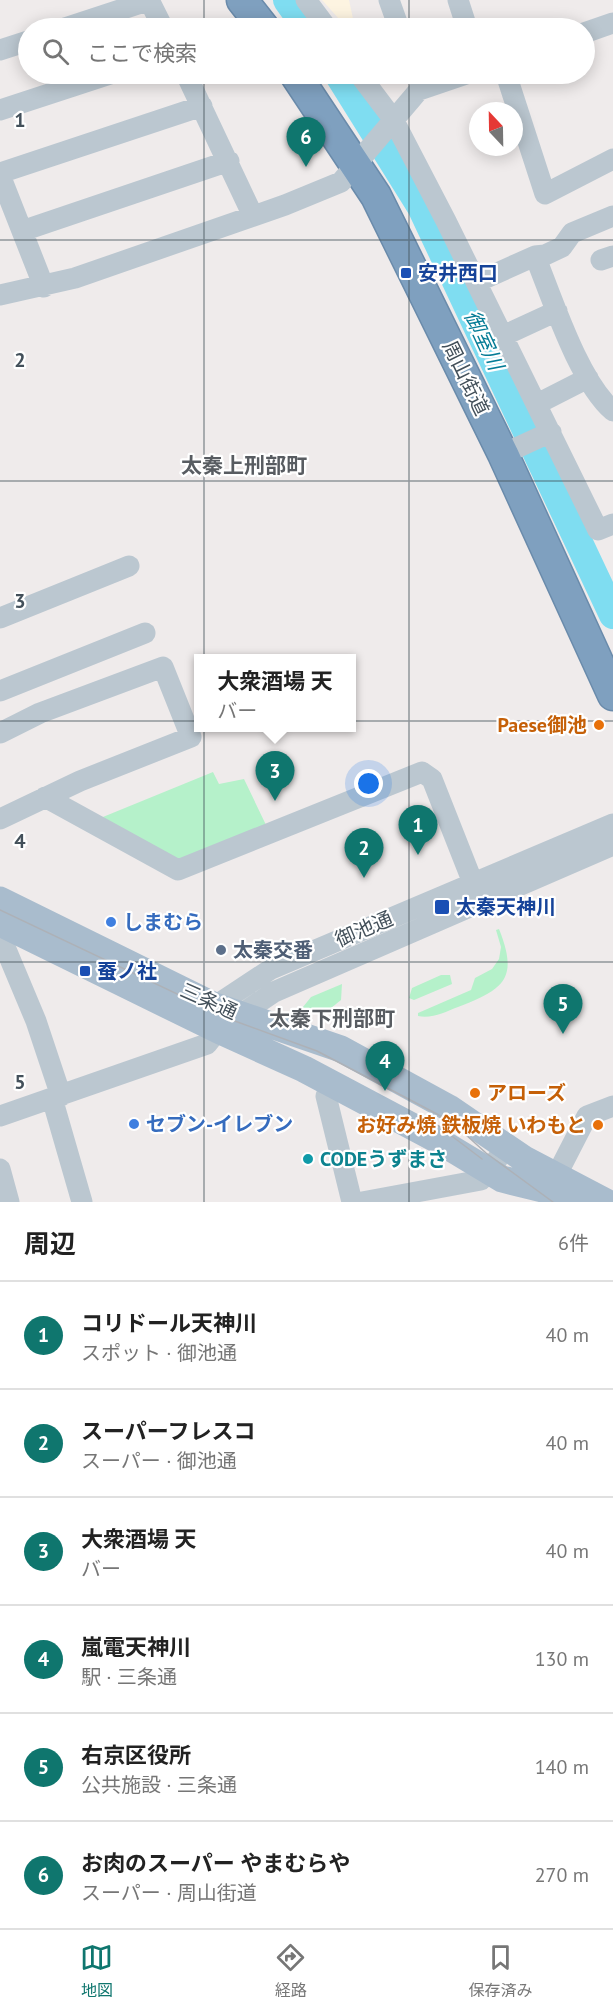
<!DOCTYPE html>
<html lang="ja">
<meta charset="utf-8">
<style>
body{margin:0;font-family:"PT Sans","Noto Sans JP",sans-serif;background:#f6f6f6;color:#222}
.compass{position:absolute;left:469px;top:102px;width:54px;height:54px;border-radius:50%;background:#fff;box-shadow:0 3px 15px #0003;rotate:338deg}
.you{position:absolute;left:369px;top:784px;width:21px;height:21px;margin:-15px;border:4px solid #fff;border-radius:50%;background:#1a73e8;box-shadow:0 0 0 9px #1a73e833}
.badge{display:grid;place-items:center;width:39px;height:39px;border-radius:50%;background:#0f766e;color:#fff;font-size:20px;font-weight:700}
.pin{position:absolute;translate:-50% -50px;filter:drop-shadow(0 2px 3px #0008)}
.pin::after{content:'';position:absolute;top:32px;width:21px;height:18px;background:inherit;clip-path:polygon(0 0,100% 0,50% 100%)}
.popup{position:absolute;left:194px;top:654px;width:162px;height:78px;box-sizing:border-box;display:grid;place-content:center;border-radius:0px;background:#fff;filter:drop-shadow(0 2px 4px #0005);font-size:20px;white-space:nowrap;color:#767676}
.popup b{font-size:22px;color:#222}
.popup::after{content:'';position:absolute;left:50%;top:100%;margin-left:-12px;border:12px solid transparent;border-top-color:#fff}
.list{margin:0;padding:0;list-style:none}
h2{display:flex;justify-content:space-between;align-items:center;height:78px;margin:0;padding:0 24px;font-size:26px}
h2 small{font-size:20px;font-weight:400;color:#767676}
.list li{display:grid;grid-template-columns:39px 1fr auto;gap:18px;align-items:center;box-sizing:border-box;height:108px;padding:0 24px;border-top:2px solid #e0e0e0}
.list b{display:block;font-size:22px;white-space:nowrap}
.list p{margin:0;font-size:20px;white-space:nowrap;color:#767676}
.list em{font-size:20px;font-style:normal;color:#767676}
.icon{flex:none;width:33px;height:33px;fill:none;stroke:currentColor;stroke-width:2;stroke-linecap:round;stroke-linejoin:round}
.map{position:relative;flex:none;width:613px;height:1202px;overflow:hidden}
.search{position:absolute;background:#fff;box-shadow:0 3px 15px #0003;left:18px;right:18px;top:18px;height:66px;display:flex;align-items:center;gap:15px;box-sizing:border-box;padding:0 21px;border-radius:33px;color:#767676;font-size:22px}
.sheet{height:726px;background:#fff}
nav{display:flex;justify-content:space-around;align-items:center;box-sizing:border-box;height:84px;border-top:2px solid #e0e0e0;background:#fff;font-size:16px;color:#767676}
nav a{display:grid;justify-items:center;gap:3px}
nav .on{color:#0f766e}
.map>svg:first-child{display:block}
.commercial{fill:#fdf4e1}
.green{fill:#b5f1ca}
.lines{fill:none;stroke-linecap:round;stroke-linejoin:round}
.river{stroke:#7fddf1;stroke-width:28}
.highway-casing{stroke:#6a8bab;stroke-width:33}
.minor{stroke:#bbc7d0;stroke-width:21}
.major{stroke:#a9bccd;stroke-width:27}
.highway{stroke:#7fa0bf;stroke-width:30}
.tram{stroke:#adb1b7;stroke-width:1.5}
.grid{fill:none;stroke:#43505a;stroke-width:1.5;stroke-opacity:0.55}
.transit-dot{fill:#1a4fb4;stroke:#fff;stroke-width:2}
.food-dot{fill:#e8710a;stroke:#fff;stroke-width:2}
.shop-dot{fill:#3f7fe0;stroke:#fff;stroke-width:2}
.service-dot{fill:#5c6f8a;stroke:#fff;stroke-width:2}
.culture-dot{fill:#0f9aa8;stroke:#fff;stroke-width:2}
.labels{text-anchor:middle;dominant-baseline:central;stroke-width:4.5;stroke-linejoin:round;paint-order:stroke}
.transit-label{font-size:20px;font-weight:bold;fill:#164399;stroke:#fff;text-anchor:start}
.street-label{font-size:20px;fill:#43505a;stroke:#fff}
.food-label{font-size:20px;font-weight:bold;fill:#c56008;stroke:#fff;text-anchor:end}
.shop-label{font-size:20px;font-weight:bold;fill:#366cbe;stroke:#fff;text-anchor:start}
.service-label{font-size:20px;font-weight:bold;fill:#4e5e75;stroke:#fff;text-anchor:start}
.culture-label{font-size:20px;font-weight:bold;fill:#0d838f;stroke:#fff;text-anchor:start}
.water-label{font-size:21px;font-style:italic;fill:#057c96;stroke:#fff}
.neighbourhood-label{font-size:21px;font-weight:bold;fill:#585c61;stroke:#fff}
.grid-label{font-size:20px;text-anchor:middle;font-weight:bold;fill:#43505a;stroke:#fff;stroke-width:4.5;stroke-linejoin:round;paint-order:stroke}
</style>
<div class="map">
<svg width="613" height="1202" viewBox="0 0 613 1202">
<rect width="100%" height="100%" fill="#efebeb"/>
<path class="commercial" d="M322 0H349L355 28H347Z"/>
<path class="green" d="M213 772 219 784 244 779 266 825 180 860 98 819Z
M499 929C519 979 504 989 458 1007 445 1012 432 1019 418 1016V1013L471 990 475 978 492 969 499 959 501 947 496 930Z
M441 975H450L452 984 414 1000 409 998 412 988Z
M342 984 341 1000 326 1012 313 1010 311 1014 299 1012 311 997Z"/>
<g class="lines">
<path class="river" d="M287 0 307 28
M338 74 421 207 613 615"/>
<g class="highway-casing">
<path id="highway" d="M242 0 264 28
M295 74 376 196 503 454 613 695"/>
</g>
<path class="minor" d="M149 0 163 28
M306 0 327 28
M389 0 399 28
M458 0 467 28
M65 28 150 0
M584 33 613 23
M0 50 28 41
M186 74 253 216
M359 74 393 119 446 221 598 530 613 524
M506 74 545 194 613 159
M0 110 110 74
M0 173 202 106
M0 175 44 287
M613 216 572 233 562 247 545 255 535 256C553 300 578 380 613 411
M22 231 229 161
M601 260 613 256
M477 282 535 256
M0 295 75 278 285 205 341 182 419 90 466 74
M503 336 557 311
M537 404 588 378
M510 451 551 432
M0 618 129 566
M0 691 145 633
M0 733 40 713 163 667 191 737 80 781 0 819
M45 797 178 870 422 772 432 779 473 883
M0 935 36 1021 61 1096
M216 1018 215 1006 271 969 613 824
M333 1084 326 1096 352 1202
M52 1098 82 1202
M0 1116 207 1044 218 1030 274 992 613 845
M0 1169 9 1202
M550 1188 587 1116 613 1106
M362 1202 481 1180 506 1148"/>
<path class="major" d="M0 900 215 1006 341 1049 449 1108 524 1159 606 1202
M0 923 218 1030 304 1069 434 1138 502 1179 579 1198"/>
<use href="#highway" class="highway"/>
<path class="tram" d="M0 910 232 1020 317 1051 437 1114 454 1124 486 1153 553 1202
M432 1121 482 1159"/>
</g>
<path class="grid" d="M204 0V28M409 0V28M204 74V1202M409 74V1202M0 240H613M0 481H613M0 721H613M0 962H613"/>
<g class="transit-dot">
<rect x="400" y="267" width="12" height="12" rx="3"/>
<rect x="434" y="899" width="16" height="16" rx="3"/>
<rect x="79" y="965" width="12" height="12" rx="3"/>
</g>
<g class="food-dot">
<circle cx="599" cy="725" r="6"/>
<circle cx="475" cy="1093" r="6"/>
<circle cx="598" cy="1125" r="6"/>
</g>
<g class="shop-dot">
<circle cx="111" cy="922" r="6"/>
<circle cx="134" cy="1124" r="6"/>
</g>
<circle class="service-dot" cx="221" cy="950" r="6"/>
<circle class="culture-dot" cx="308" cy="1159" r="6"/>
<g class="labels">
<g class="transit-label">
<text x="418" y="273">安井西口</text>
<text x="456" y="907">太秦天神川</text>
<text x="97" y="971">蚕ノ社</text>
</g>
<g class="street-label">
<text transform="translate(466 378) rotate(64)">周山街道</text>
<text transform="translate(364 929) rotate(-23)">御池通</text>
<text transform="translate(209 1001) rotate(24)">三条通</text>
</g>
<g class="food-label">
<text x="587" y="725">Paese御池</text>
<text x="487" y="1093" text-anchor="start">アローズ</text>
<text x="586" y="1125">お好み焼 鉄板焼 いわもと</text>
</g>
<g class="shop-label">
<text x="123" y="922">しまむら</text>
<text x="146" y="1124">セブン-イレブン</text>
</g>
<g class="service-label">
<text x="233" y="950">太秦交番</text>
</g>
<g class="culture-label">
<text x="320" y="1159">CODEうずまさ</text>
</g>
<g class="water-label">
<text transform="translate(484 340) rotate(65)">御室川</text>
</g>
<g class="neighbourhood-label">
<text x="244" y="465">太秦上刑部町</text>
<text x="332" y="1018">太秦下刑部町</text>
</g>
</g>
<g class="grid-label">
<text x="20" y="127">1</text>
<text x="20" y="367">2</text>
<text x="20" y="608">3</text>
<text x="20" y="848">4</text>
<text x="20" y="1089">5</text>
</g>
</svg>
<svg class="compass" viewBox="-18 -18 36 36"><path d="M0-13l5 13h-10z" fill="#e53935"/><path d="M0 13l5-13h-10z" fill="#767676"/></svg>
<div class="you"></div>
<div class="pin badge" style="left:418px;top:855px">1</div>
<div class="pin badge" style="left:364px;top:878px">2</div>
<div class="pin badge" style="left:275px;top:801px">3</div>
<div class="popup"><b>大衆酒場 天</b>バー</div>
<div class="pin badge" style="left:385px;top:1091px">4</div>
<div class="pin badge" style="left:563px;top:1034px">5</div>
<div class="pin badge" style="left:306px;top:167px">6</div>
<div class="search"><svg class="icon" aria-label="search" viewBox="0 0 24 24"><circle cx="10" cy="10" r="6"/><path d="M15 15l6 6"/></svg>ここで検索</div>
</div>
<section class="sheet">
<h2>周辺<small>6件</small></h2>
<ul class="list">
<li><span class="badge">1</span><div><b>コリドール天神川</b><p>スポット · 御池通</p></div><em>40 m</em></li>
<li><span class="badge">2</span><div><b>スーパーフレスコ</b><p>スーパー · 御池通</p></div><em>40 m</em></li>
<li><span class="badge">3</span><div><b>大衆酒場 天</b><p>バー</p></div><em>40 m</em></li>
<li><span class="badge">4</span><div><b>嵐電天神川</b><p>駅 · 三条通</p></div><em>130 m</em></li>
<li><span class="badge">5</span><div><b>右京区役所</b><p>公共施設 · 三条通</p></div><em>140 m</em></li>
<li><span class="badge">6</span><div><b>お肉のスーパー やまむらや</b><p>スーパー · 周山街道</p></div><em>270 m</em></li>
</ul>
</section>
<nav>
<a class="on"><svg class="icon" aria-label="map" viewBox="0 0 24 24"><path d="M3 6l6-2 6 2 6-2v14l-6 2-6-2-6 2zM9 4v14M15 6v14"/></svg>地図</a>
<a><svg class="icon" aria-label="directions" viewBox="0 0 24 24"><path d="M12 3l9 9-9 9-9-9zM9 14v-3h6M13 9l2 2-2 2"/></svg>経路</a>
<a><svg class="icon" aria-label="saved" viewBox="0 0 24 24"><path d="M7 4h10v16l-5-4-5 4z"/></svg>保存済み</a>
</nav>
